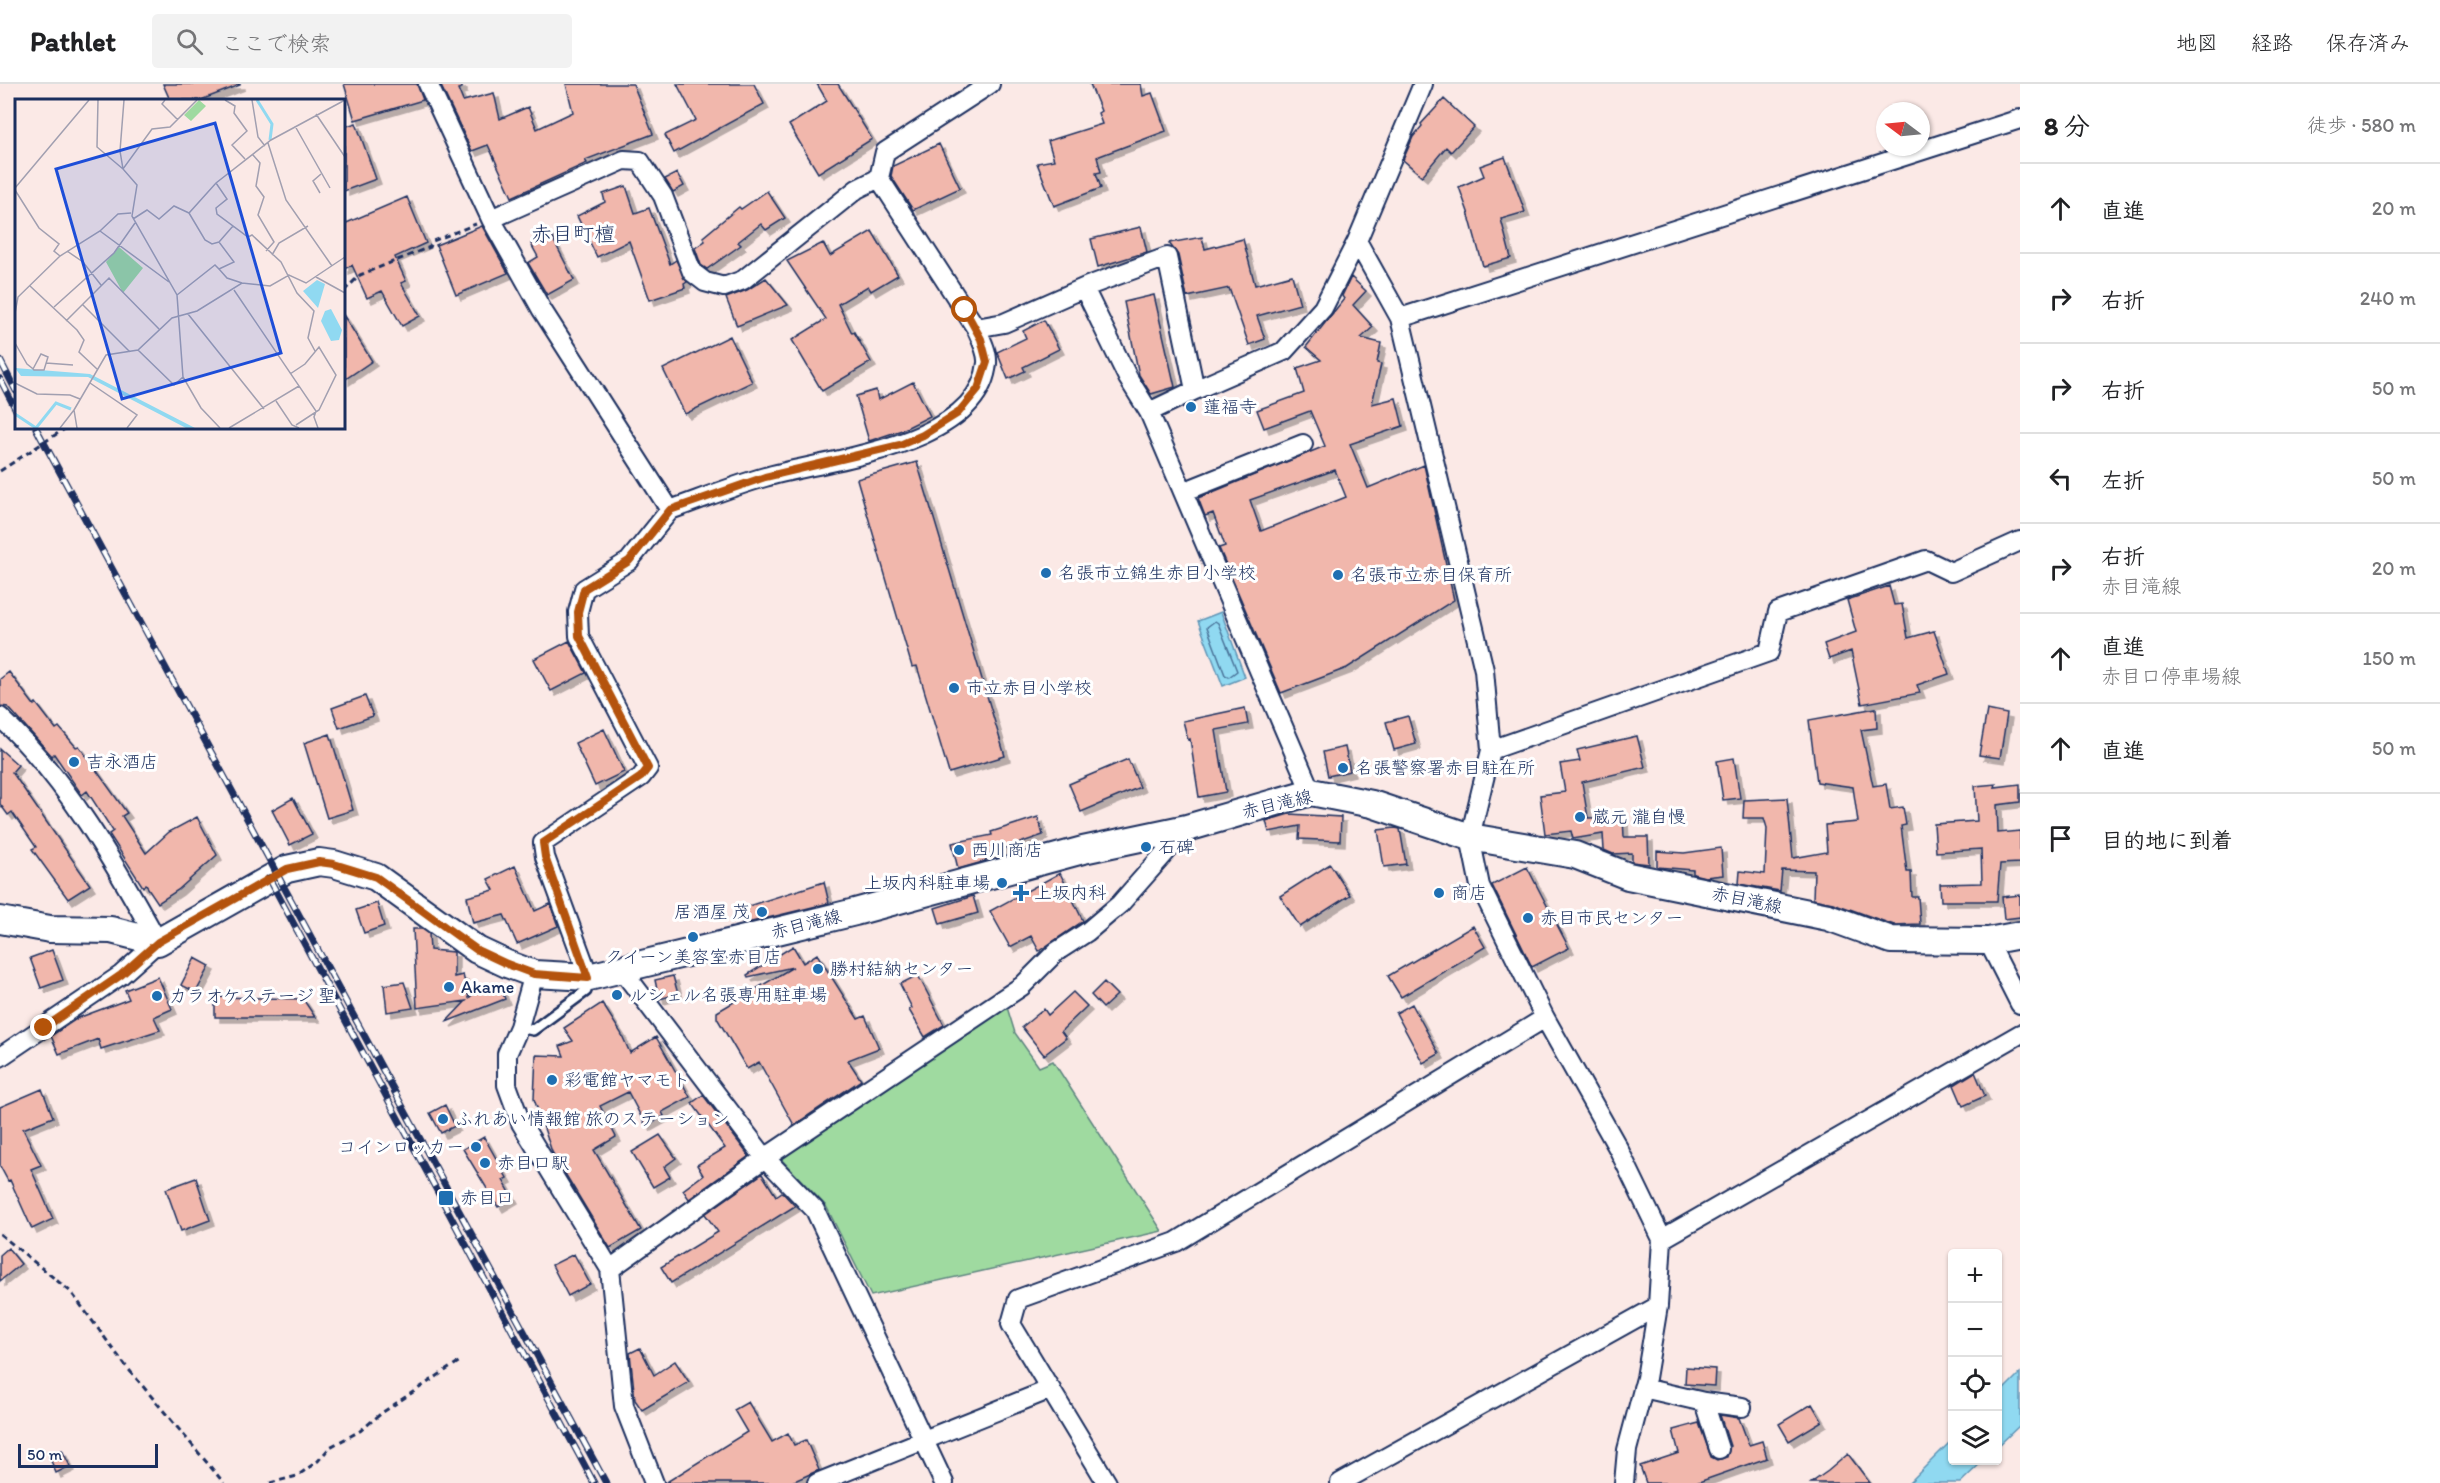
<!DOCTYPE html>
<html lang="ja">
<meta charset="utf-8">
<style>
body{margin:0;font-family:Itim,"Klee One",sans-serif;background:#f2f2f2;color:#202124}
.controls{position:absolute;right:18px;bottom:18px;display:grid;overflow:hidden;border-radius:6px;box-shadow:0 2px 4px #0004}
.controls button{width:54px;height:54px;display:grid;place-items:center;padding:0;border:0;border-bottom:2px solid #e0e0e0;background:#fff;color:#202124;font:30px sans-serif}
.compass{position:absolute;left:1876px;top:18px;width:54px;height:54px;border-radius:50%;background:#fff;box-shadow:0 2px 4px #0004;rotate:286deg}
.scale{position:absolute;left:18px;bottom:15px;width:140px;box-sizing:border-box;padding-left:6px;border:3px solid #1b2f5e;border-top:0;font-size:16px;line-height:21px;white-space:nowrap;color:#1b2f5e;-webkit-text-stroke:4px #fff;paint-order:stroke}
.stop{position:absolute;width:18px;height:18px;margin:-14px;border:4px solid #b45309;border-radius:50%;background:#fff}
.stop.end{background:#b45309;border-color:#fff;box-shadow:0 2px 6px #0008}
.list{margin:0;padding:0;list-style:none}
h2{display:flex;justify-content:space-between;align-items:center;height:78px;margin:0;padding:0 24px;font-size:26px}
h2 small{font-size:20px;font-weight:400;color:#757577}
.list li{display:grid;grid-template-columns:39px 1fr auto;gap:18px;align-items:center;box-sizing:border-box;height:90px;padding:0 24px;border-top:2px solid #e0e0e0}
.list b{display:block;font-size:22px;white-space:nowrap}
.list p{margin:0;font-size:20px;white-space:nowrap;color:#757577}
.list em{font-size:20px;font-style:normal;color:#757577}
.icon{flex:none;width:33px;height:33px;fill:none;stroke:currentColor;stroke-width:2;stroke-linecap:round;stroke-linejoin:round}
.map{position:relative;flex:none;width:2020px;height:1399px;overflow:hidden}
header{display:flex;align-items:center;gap:36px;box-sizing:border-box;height:84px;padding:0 30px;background:#fff;border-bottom:2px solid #e0e0e0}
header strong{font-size:28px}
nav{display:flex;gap:33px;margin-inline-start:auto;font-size:21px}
.search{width:420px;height:54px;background:#f2f2f2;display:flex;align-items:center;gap:15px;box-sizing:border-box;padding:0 21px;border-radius:6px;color:#757577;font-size:22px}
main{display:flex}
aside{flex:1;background:#fff}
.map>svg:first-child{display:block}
.green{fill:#9fdaa0;stroke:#5d847f;stroke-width:1.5}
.water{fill:#90d9f1;stroke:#6195b6;stroke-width:1.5}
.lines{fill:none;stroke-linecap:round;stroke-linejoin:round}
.shore{stroke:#4a7399;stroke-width:1.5}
.building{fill:#f1b7ac;stroke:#1b2f5e;stroke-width:1.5;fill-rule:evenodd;filter:url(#shadow)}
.service-casing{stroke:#1b2f5e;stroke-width:14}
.minor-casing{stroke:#1b2f5e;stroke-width:22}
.secondary-casing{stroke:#1b2f5e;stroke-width:30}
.path{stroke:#1b2f5e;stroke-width:3;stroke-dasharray:6 4.5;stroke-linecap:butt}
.service{stroke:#fff;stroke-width:9}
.minor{stroke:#fff;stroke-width:18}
.secondary{stroke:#fff;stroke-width:26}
.rail-casing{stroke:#1b2f5e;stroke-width:7}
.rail{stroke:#fff;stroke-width:4.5;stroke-dasharray:14;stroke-linecap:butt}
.route{stroke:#b45309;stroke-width:8}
.poi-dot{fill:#1f6fb2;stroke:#fff;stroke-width:2}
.labels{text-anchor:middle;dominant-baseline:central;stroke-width:6;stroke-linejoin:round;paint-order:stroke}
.poi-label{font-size:18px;fill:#1b2f5e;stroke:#fff;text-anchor:start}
.street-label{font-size:18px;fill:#1b2f5e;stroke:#fff}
.quarter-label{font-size:21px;fill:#1b2f5e;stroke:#fff}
.inset-river{fill:none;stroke:#90d9f1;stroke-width:3}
.inset-road{fill:none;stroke:#a19fb0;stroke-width:1.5}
.view{fill:#1d4ed8;fill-opacity:0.15;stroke:#1d4ed8;stroke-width:3}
.inset-edge{fill:none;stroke:#1b2f5e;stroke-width:3}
</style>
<header>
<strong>Pathlet</strong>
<div class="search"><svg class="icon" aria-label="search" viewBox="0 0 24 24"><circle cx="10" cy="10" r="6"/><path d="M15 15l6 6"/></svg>ここで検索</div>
<nav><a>地図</a><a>経路</a><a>保存済み</a></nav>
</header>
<main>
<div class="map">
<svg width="2020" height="1399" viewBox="0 0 2020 1399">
<defs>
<filter id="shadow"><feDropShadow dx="5" dy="5" stdDeviation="0" flood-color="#0004"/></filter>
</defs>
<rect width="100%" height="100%" fill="#fbe9e6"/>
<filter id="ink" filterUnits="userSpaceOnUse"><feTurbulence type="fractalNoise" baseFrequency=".0167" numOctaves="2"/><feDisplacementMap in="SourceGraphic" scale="12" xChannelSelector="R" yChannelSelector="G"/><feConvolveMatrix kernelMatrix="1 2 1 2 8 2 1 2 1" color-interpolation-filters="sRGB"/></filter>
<g filter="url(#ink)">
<path class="green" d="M1006 920 1015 949 1039 983 1053 977 1162 1147 871 1212 826 1122 778 1072Z"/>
<path class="water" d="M1221 528 1245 593 1223 602 1198 537Z
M2020 1289V1341L1998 1362V1311Z
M1952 1356V1376L1983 1377 1960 1399H1909Z"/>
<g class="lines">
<path class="shore" d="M1215 537 1218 539 1237 587 1229 593 1225 591 1207 543Z"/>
</g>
<path class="building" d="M163 0H240V1L201 16H170Z
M344 0H417L423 16 355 36Z
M440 0H462V4L458 5 463 17 494 9 500 35 528 23 537 45 573 28 566 0H633L653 50 585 76 587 79 512 113 488 61 472 67Z
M677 0H754L764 20 674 69 665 51 696 36Z
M817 0H838L872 55 818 89 789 41 827 17Z
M1090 0H1141L1143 12 1152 9 1166 47 1097 73 1101 88 1096 89 1101 104 1054 122 1037 79 1054 76 1048 57 1102 40 1098 29 1101 27Z
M1444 15 1474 43 1451 68 1446 63 1422 92 1403 76 1413 53 1422 42 1421 40Z
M356 39 376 95 344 107V43Z
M939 60 960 104 913 126 891 92 893 82Z
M1505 73 1525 128 1501 135 1511 174 1483 182 1468 128 1459 103 1484 92 1480 82Z
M677 89 684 102 673 108 665 95Z
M626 102 635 129 649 124 670 180 676 176 687 198 684 200 685 204 650 216 629 157 597 173 577 132 605 118 603 110Z
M767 107 785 134 766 146 761 140 738 158 741 161 707 185 701 181 695 164 705 157 703 153 739 123 741 125Z
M407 113 426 159 395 173 406 197 401 199 420 232 402 242 382 207 367 214 352 181 344 185V140Z
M482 142 508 189 456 211 436 161Z
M1141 143 1147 168 1098 183 1091 155Z
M872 147 898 191 871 207 868 202 838 220 852 249 854 248 871 278 822 307 792 256 826 235 787 177 823 159 830 172Z
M550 149 574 196 547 211 528 179 538 173 531 160Z
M1202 153 1205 165 1243 155 1255 201 1292 191 1300 220 1257 232 1265 255 1249 261 1229 204 1187 213 1178 171 1169 159Z
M1351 193 1366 207 1353 221 1373 243 1361 254 1381 259 1377 279 1381 280 1372 320 1396 314 1403 342 1350 360 1368 404 1424 381 1454 516 1347 584 1281 609 1219 464 1225 462 1213 429 1205 432 1198 414 1325 362 1310 327 1264 344 1257 326 1304 309 1297 284 1321 276 1306 263 1344 215 1342 212ZM1335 386 1346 413 1261 447 1250 416Z
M766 194 788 221 737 242 726 214 747 206Z
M1154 211 1175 303 1151 310 1139 291 1124 218Z
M344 232 372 277 344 296Z
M1044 236 1059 265 1023 283 1025 287 1008 295 997 268 1026 254 1023 247Z
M730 252 752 298 685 330 663 285Z
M913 298 930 332 902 346 869 357 856 312 876 306 878 316Z
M917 378 1005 672 949 689 917 582 912 583 857 395Z
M1889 502 1894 521 1902 520 1908 554 1934 547 1949 590 1917 601 1920 609 1862 620 1851 567 1829 575 1824 560 1856 548 1847 516Z
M569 557 586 589 551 607 534 575Z
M9 588 34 621 36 619 56 645 59 643 76 663 79 662 127 729 122 732 146 769 169 748 197 733 217 771 178 806 158 819 146 801 143 803 109 750 113 747 87 707 82 711 54 670 52 672 8 623 0 622V595Z
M365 612 373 632 339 644 332 624Z
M1245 624 1248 640 1216 646 1226 708 1199 713 1190 655 1188 656 1183 637Z
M1876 624 1877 644 1861 646 1873 702 1886 700 1890 725 1903 723 1906 741 1901 742 1907 788H1911L1912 813H1918L1920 840 1894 841 1833 819 1813 815 1814 787 1782 786 1780 807 1739 800 1740 787 1765 790 1767 744 1764 734H1743L1744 716 1787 714 1793 774 1827 768 1825 741 1858 738 1853 703 1817 698 1809 636Z
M1987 626 2007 630 2000 674 1979 671Z
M1408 632 1416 660 1394 666 1386 638Z
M604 645 624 688 595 702 575 659Z
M330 650 353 726 327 734 304 659Z
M1637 652 1645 683 1582 698 1588 734 1623 733 1624 753H1648L1649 780 1632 778V769L1613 770 1604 766 1603 750 1573 755 1571 747 1545 750 1540 711 1565 708 1560 680 1580 677 1577 666Z
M1345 663 1350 687 1328 692 1323 668Z
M0 665 18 681 12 688 90 801 68 815 32 765 36 763 12 728 8 731 0 720Z
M1734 674 1740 714 1723 716 1717 677Z
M1128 675 1140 703 1081 728 1069 700Z
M1996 700 1995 703 2020 700V718L1997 721 1998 749 2020 747V779L2000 780 1997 817H1941L1940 800 1982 799 1981 765 1936 768 1934 740 1977 737 1975 702Z
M293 714 312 750 290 761 272 726Z
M1289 730 1341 733 1340 757 1299 755 1300 742 1269 748 1266 737Z
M1038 733 1043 751 985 771 986 777 958 785 952 759 992 751 991 748Z
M1395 744 1400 745 1406 780 1384 783 1378 746Z
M1721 764 1723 791 1705 793 1693 790V786L1657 783V767L1684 769Z
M1330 780 1350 811 1300 843 1280 812Z
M515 782 535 827 550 820 558 842 517 860 504 831 473 839 467 813 494 806 488 795Z
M1527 783 1569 864 1532 883 1492 801Z
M1060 789 1083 837 1039 867 1031 852 1010 863 990 827Z
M824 798 829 819 743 840 739 825Z
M2020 811V833L2004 835 2002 813Z
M973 812 978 829 940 840 935 824Z
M377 819 384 842 364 849 356 826Z
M1473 842 1485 863 1401 913 1388 892Z
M413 845H422L429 850 430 866 454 868V893L463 891 469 914 475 908 499 899 505 915 446 938 466 917 417 924Z
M793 862 803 879 817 870 858 935 865 932 879 964 848 976 861 996 794 1041 759 978 747 985 717 934V928L793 883 748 893 747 891Z
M52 866 63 896 41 904 30 874Z
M195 874 210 882 196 908 181 901Z
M918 891 944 941 925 953 909 926 912 924 900 900Z
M673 892 678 910 659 915 655 896Z
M158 893 172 925 154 933 160 946 101 965 98 955 59 970 51 952 78 934 129 915 125 906Z
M404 898 413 924 387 928 384 901Z
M1104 898 1117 911 1103 924 1091 911Z
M1073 908 1087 922 1061 947 1066 954 1044 971 1022 943 1044 925 1048 931Z
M215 913 303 915 315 933H215Z
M602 919 621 949 630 969 656 953 690 1013 662 1028 664 1032 646 1042 628 1008 600 1022 616 1053 594 1066 641 1146 610 1164 552 1068 534 1015 536 971 564 972 560 962 573 957 564 944Z
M1412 920 1439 970 1423 979 1396 929Z
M1975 988 1985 1012 1963 1022 1954 1001Z
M42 1005 53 1033 23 1045 41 1081 31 1085 53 1135 32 1145 10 1096 8 1097 0 1082V1023Z
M703 1011 749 1072 689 1115 683 1106 703 1091 697 1081 725 1064 692 1019Z
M445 1021 455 1042 441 1049 430 1029Z
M660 1051 676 1074 664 1083 670 1093 653 1103 632 1068Z
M484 1053 507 1094 503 1096 513 1114 498 1123 463 1065Z
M762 1090 776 1112 782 1108 795 1122 671 1199 661 1183 718 1148 705 1130Z
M196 1094 210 1136 181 1147 166 1105Z
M8 1164 21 1180 0 1197V1171Z
M574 1170 590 1200 568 1212 552 1181Z
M640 1264 654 1291 675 1277 689 1298 642 1326 635 1316 630 1269Z
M1686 1283 1715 1285 1714 1302 1685 1300Z
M748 1318 772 1358 788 1349 794 1361 806 1356 819 1386 790 1399H665L747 1348 734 1326Z
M1812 1320 1822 1337 1789 1357 1779 1340Z
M1720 1331 1739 1334 1749 1361 1762 1357 1767 1374 1696 1399H1646L1640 1382 1679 1369 1673 1346 1699 1339 1711 1373 1717 1376 1727 1373 1730 1362Z
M62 1366 70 1382 56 1389 49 1372Z
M1848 1370 1870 1399H1811L1828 1387Z"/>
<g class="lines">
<g class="service-casing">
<path id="service" d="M519 943 533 946 586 907 588 896"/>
</g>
<g class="minor-casing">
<path id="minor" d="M428 0 491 135 542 226 670 426 629 477 584 505 578 528 579 552 648 684 641 693 543 759 545 773 589 893
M990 0 885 68 879 94 976 244 1004 239 1088 202 1167 173 1195 306 1149 328 1311 708
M1423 0 1357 157 1400 234 1484 586 1491 666 1470 753 1480 802 1545 934 1618 1064 1662 1155 1658 1222 1646 1294 1627 1366 1624 1399
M491 135 624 76 640 77 663 112 692 188 705 198 724 203 743 196 857 105 879 94
M1084 204 1128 294 1149 328
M1400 234 2020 35
M1195 306 1284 267 1323 224 1357 157
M1183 408 1303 360
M670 426C701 415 733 402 765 393 827 375 979 363 987 279 988 268 980 253 976 244
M0 633C67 696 114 778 158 858L121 891 0 973
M1491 666 1769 568 1778 528 1926 476 1951 488 2020 457
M1988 857 2020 920
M622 886 765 1074 815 1126 944 1399
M534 890 519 943 507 970V1001L521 1039 610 1185 624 1322 654 1399
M1662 1155 2020 950
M610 1185 765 1074 1022 902 1056 868 1087 848 1120 820 1187 744
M1643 1304 1704 1318 1719 1365
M1704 1318 1742 1323
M817 1399 1051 1305
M1107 1399 1011 1240 1018 1215 1176 1158 1545 934
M1340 1399 1658 1222"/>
</g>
<g class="secondary-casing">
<path id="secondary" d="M0 836 50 845 111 846 158 858 287 785 319 778 334 780 376 793 477 866 507 880 534 890 589 893 855 828 1083 766 1187 744 1311 708 1372 720 1470 753 1575 771 1628 792 1828 833 1891 856 1988 857 2020 851"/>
</g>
<path class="path" d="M344 207 360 191 430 163 433 157 476 140
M0 387 66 344
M0 1150 71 1208 125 1281 224 1399
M270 1399 297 1392 318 1377 330 1363 360 1347 383 1328 460 1277"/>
<use href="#service" class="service"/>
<use href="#minor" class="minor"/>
<use href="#secondary" class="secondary"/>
<g class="rail-casing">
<path id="rail" d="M0 276 16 307
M0 295 16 326
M36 344 606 1399
M269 794 594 1399"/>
</g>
<use href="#rail" class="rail"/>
</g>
</g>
<g class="lines" filter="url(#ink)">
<path class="route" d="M44 944 121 891 158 858 287 785 319 778 334 780 376 793 477 866 507 880 534 890 588 894 545 773 543 759 641 693 648 684 579 552 578 528 584 505 629 477 670 426 765 393 900 361 923 351 958 329 978 305 987 278 981 255 965 226"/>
</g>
<g class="poi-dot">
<circle cx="1191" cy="323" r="6"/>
<circle cx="1046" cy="489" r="6"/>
<circle cx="1338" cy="491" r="6"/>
<circle cx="954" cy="604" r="6"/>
<circle cx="74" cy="678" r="6"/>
<circle cx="1343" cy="684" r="6"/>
<circle cx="1580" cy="733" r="6"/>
<circle cx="1146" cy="763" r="6"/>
<circle cx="959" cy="766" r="6"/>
<circle cx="1002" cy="799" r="6"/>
<path d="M1018 800h6v6h6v6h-6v6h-6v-6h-6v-6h6z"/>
<circle cx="1439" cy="809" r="6"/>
<circle cx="762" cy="828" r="6"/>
<circle cx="1528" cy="834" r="6"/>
<circle cx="693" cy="853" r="6"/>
<circle cx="818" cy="885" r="6"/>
<circle cx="449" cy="903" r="6"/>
<circle cx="617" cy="911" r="6"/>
<circle cx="157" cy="912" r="6"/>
<circle cx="552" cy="996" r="6"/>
<circle cx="443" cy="1035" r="6"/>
<circle cx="476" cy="1063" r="6"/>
<circle cx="485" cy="1079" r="6"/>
<rect x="438" y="1106" width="16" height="16" rx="3"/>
</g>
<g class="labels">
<g class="poi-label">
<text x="1203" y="323">蓮福寺</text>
<text x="1058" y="489">名張市立錦生赤目小学校</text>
<text x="1350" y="491">名張市立赤目保育所</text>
<text x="966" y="604">市立赤目小学校</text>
<text x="86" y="678">吉永酒店</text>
<text x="1355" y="684">名張警察署赤目駐在所</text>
<text x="1592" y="733">蔵元 瀧自慢</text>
<text x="1158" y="763">石碑</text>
<text x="971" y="766">西川商店</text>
<text x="990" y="799" text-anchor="end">上坂内科駐車場</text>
<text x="1034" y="809">上坂内科</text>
<text x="1451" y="809">商店</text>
<text x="750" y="828" text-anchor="end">居酒屋 茂</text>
<text x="1540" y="834">赤目市民センター</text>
<text x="693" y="873" text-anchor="middle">クイーン美容室赤目店</text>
<text x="830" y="885">勝村結納センター</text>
<text x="461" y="903">Akame</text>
<text x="629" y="911">ルシェル名張専用駐車場</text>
<text x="169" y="912">カラオケステージ 聖</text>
<text x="564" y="996">彩電館ヤマモト</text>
<text x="455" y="1035">ふれあい情報館 旅のステーション</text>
<text x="464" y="1063" text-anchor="end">コインロッカー</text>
<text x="497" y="1079">赤目口駅</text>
<text x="460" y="1114">赤目口</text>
</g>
<g class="street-label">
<text transform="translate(1277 720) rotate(-13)">赤目滝線</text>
<text transform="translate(1747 816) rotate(12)">赤目滝線</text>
<text transform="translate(806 840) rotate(-14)">赤目滝線</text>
</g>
<g class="quarter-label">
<text x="573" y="149">赤目町檀</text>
</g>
</g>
<g transform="translate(15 15)">
<rect width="330" height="330" fill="#fbe9e6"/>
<path d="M184 1 191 7 176 22 169 16ZM104 148 128 169 108 194 91 163Z" fill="#9fdaa0"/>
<path d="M302 181 310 185 303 209 288 192ZM316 210 327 231 324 241 316 242 306 222 310 212ZM0 269 75 275 180 329H171L73 278 6 277Z" fill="#90d9f1"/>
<path class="inset-river" d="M242 1 257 25 255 41M0 315 21 329 41 304 56 310"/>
<path class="inset-road" d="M83 1 82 48 108 70 137 30 155 28 182 1M109 1 105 52 108 70 122 86 117 117 162 196 168 278 186 309 205 329M150 1 147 5 163 21M210 1 220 7 219 14 232 32 217 46 230 60M237 1 243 38 250 47M301 15 330 58M280 27 315 89M253 44 271 101 317 167M238 56 245 64 241 87 249 98 243 116 259 143 251 152M201 84 212 100 201 109 202 115 233 138 237 136 266 163 282 194 299 212 293 239 300 252M0 89 74 1M0 91 24 129 44 145 39 152 45 157M305 94 298 82 306 75M174 114 190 141 197 145 204 143M118 120 132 111 144 120 159 107 174 114 201 84 256 41 330 1M85 132 154 183M52 152 68 163 86 186M257 156 264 144 293 127M204 170 212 179 227 184M301 178 330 194M15 187 62 231 69 241 64 253 82 270M219 191 301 312 299 318 303 329M162 196 200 166 204 170 219 163 204 143 218 127M68 206 115 253M39 208 99 154 120 124M0 214 3 198 45 157 85 132 103 115 116 114M173 215 249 310M51 222 94 179 144 230M0 244 12 265 17 269 19 271H29L33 258 26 255 18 270M123 251 159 286 168 278M31 264 58 266M275 275 290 265 304 248 321 276 304 311 281 326M0 284 22 295 55 296 65 300M75 284 122 316 112 329M261 302 277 326 284 329M45 329 59 311M62 329 59 311 91 256 123 251 157 219 182 212 227 184 255 187 274 176 291 184 330 158M214 329 284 287"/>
<path class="view" d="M200 24 266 254 107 300 41 70Z"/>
<rect width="330" height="330" class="inset-edge"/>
</g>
</svg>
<div class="controls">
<button>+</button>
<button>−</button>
<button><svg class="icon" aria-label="locate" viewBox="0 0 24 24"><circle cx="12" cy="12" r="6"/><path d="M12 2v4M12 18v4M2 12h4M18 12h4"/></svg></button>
<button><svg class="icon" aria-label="layers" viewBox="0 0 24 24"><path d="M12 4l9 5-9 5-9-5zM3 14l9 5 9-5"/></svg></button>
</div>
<svg class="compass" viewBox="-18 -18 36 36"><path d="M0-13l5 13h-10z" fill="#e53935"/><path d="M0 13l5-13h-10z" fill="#757577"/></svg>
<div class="scale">50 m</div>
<div class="stop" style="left:965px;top:226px"></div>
<div class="stop end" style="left:44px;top:944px"></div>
</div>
<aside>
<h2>8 分<small>徒歩 · 580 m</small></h2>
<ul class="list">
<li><svg class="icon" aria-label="ahead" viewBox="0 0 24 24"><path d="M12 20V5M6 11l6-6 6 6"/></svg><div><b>直進</b></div><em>20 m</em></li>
<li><svg class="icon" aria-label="right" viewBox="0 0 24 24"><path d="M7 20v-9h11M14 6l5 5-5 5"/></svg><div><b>右折</b></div><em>240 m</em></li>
<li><svg class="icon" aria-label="right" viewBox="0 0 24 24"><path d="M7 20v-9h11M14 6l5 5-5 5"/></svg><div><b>右折</b></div><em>50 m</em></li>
<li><svg class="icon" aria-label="left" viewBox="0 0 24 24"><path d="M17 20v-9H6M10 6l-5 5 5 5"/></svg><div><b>左折</b></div><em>50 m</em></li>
<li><svg class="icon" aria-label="right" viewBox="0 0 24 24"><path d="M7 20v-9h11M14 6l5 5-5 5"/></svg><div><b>右折</b><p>赤目滝線</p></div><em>20 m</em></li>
<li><svg class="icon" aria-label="ahead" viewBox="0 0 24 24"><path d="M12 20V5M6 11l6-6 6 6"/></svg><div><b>直進</b><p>赤目口停車場線</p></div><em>150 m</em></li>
<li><svg class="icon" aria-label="ahead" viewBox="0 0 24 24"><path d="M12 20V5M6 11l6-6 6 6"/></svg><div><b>直進</b></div><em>50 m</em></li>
<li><svg class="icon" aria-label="arrive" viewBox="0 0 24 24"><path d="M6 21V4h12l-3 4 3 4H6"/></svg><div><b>目的地に到着</b></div></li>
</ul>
</aside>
</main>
